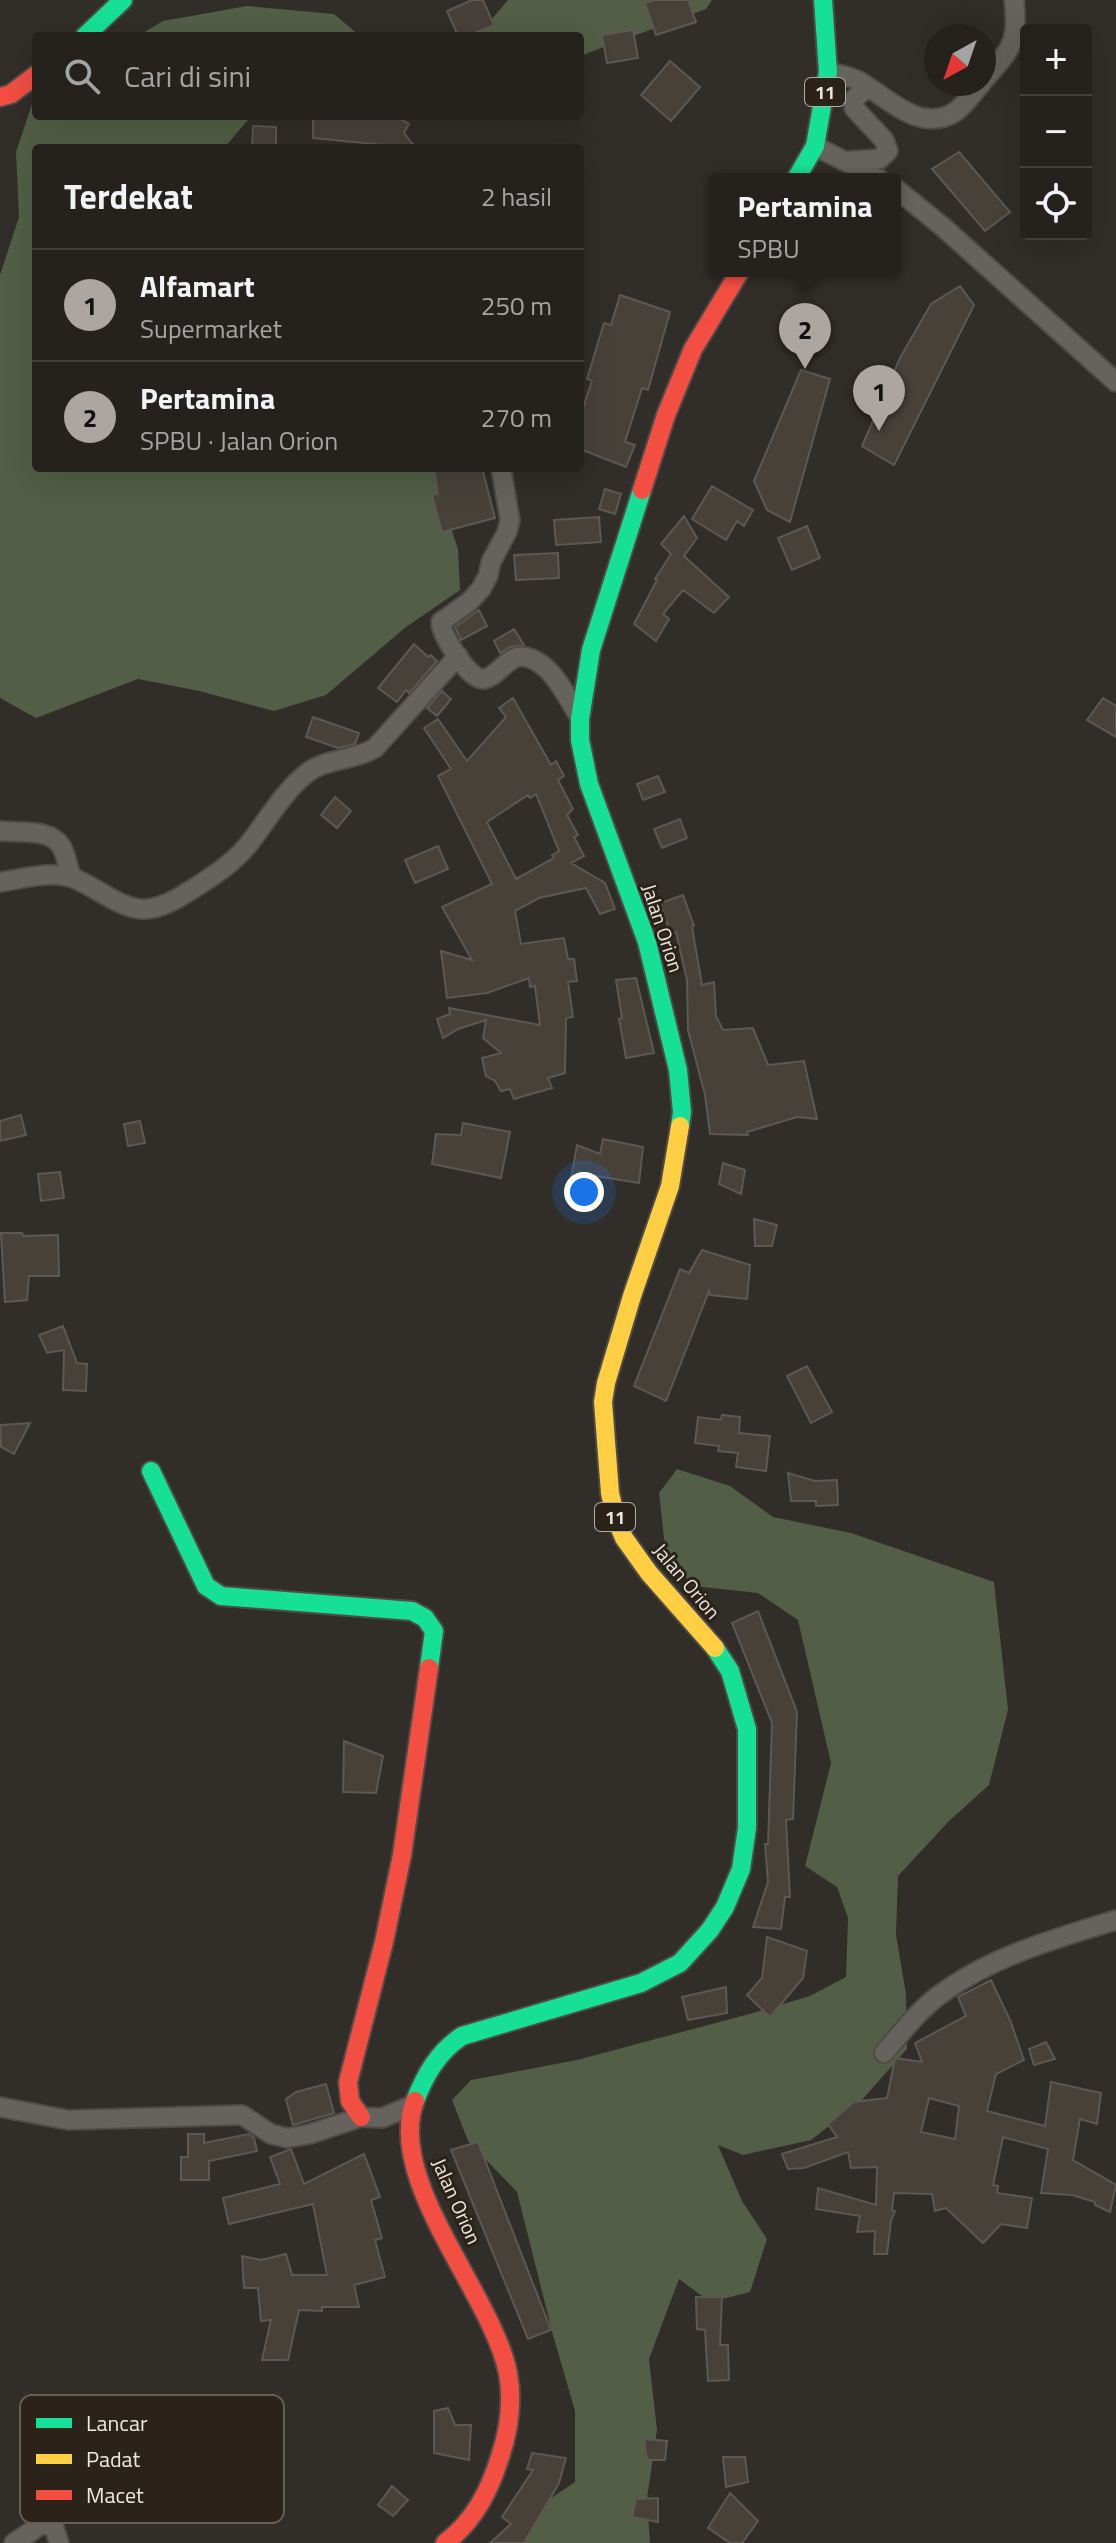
<!DOCTYPE html>
<html lang="id">
<meta charset="utf-8">
<style>
body{margin:0;font-family:"Titillium Web",sans-serif;background:#2d2a27;color:#f1f3f6}
.controls{position:absolute;right:24px;top:24px;display:grid;overflow:hidden;border-radius:8px;box-shadow:0 8px 32px #0002}
.controls button{width:72px;height:72px;display:grid;place-items:center;padding:0;border:0;border-bottom:2px solid #423f3c;background:#25221e;color:#f1f3f6;font:40px sans-serif}
.compass{position:absolute;left:924px;top:24px;width:72px;height:72px;border-radius:50%;background:#25221e;box-shadow:0 8px 32px #0002;rotate:220deg}
.you{position:absolute;left:584px;top:1192px;width:28px;height:28px;margin:-20px;border:6px solid #fff;border-radius:50%;background:#1a73e8;box-shadow:0 0 0 12px #1a73e833}
.badge{display:grid;place-items:center;width:52px;height:52px;border-radius:50%;background:#aba6a0;color:#111;font-size:26px;font-weight:700}
.pin{position:absolute;translate:-50% -66px;filter:drop-shadow(0 2px 4px #0008)}
.pin::after{content:'';position:absolute;top:42px;width:28px;height:24px;background:inherit;clip-path:polygon(0 0,100% 0,50% 100%)}
.popup{position:absolute;left:709px;top:173px;width:192px;height:104px;box-sizing:border-box;display:grid;place-content:center;border-radius:8px;background:#25221e;filter:drop-shadow(0 2px 6px #0005);font-size:26px;white-space:nowrap;color:#a3a4a4}
.popup b{font-size:30px;color:#f1f3f6}
.popup::after{content:'';position:absolute;left:50%;top:100%;margin-left:-16px;border:16px solid transparent;border-top-color:#25221e}
.list{margin:0;padding:0;list-style:none}
h2{display:flex;justify-content:space-between;align-items:center;height:104px;margin:0;padding:0 32px;font-size:34px}
h2 small{font-size:26px;font-weight:400;color:#a3a4a4}
.list li{display:grid;grid-template-columns:52px 1fr auto;gap:24px;align-items:center;box-sizing:border-box;height:112px;padding:0 32px;border-top:2px solid #423f3c}
.list b{display:block;font-size:30px;white-space:nowrap}
.list p{margin:0;font-size:26px;white-space:nowrap;color:#a3a4a4}
.list em{font-size:26px;font-style:normal;color:#a3a4a4}
.icon{flex:none;width:44px;height:44px;fill:none;stroke:currentColor;stroke-width:2;stroke-linecap:round;stroke-linejoin:round}
.map{position:relative;flex:none;width:1116px;height:2543px;overflow:hidden}
.search{position:absolute;background:#25221e;box-shadow:0 8px 32px #0002;left:32px;top:32px;width:552px;height:88px;display:flex;align-items:center;gap:20px;box-sizing:border-box;padding:0 28px;border-radius:8px;color:#a3a4a4;font-size:30px}
.panel{position:absolute;background:#25221e;box-shadow:0 8px 32px #0002;left:32px;top:144px;width:552px;height:328px;border-radius:8px}
.map>svg:first-child{display:block}
.forest{fill:#525e45}
.building{fill:#47413a;stroke:#5c5853;stroke-width:2;fill-rule:evenodd}
.lines{fill:none;stroke-linecap:round;stroke-linejoin:round}
.street-casing{stroke:#4f4b47;stroke-width:22}
.fast-casing{stroke:#4f4b47;stroke-width:22}
.slow-casing{stroke:#4f4b47;stroke-width:22}
.jam-casing{stroke:#4f4b47;stroke-width:22}
.street{stroke:#66635f;stroke-width:18}
.fast{stroke:#16e098;stroke-width:18}
.slow{stroke:#ffcf43;stroke-width:18}
.jam{stroke:#f24e42;stroke-width:18}
.labels{text-anchor:middle;dominant-baseline:central;stroke-width:6;stroke-linejoin:round;paint-order:stroke}
.shield{fill:#2b231a;stroke:#b2aca5;stroke-width:2}
.shield-label{font-size:18px;font-weight:bold;fill:#ece7e1}
.street-label{font-size:20px;fill:#ece7e1;stroke:#2b231a}
.key{fill:#2b231a;stroke:#655e56;stroke-width:2}
.key-label{font-size:22px;fill:#ece7e1}
</style>
<div class="map">
<svg width="1116" height="2543" viewBox="0 0 1116 2543">
<rect width="100%" height="100%" fill="#312d28"/>
<path class="forest" d="M508 0H712L706 9 580 56V36H470L492 19Z
M247 6 334 14 360 36H138L163 21Z
M36 99V116H258L248 120 224 148H36V468H440L439 493 458 549 460 590 406 627 326 695 274 711 199 691 138 679 36 718 0 698V275L19 217 16 152 33 101Z
M677 1469 730 1486 773 1517 851 1533 994 1582 1008 1710 989 1785 949 1821 898 1876 896 1935 906 1994 907 2049 861 2101 811 2140 743 2155 718 2145 742 2201 767 2239 750 2292 710 2302 679 2279 649 2359 657 2430 647 2498 650 2543H501L521 2518 575 2482V2411L553 2335 517 2192 468 2141 452 2100 471 2080 577 2060 753 2013 810 1996 846 1977 848 1918 837 1887 805 1866 831 1763 798 1620 758 1593 693 1586 666 1556 659 1493Z"/>
<path class="building" d="M472 0H483L494 25 468 36H458L447 11Z
M655 0H688L696 22 656 35 645 3Z
M633 30 638 58 607 63 602 35Z
M670 61 700 87 671 121 641 95Z
M313 116H395L409 124 404 133 416 148 313 138Z
M253 126 276 127V148H252Z
M959 152 1010 212 985 231 932 169Z
M960 286 974 305 894 465 862 446 900 358 931 304Z
M620 295 670 312 648 390 642 388 625 442 635 445 626 467 580 449V417L592 381 587 379 604 323 611 325Z
M801 370 830 379 790 522 767 510 754 481Z
M434 468H482L495 518 442 532 432 495 438 494Z
M712 486 753 510 744 526 737 521 726 540 692 519Z
M605 489 621 494 615 514 599 509Z
M684 516 697 538 684 556 729 597 714 613 683 590 663 614 669 619 656 641 634 624 657 580 655 579 671 554 661 544Z
M599 517 601 542 556 545 554 520Z
M807 526 820 558 792 570 778 538Z
M558 553 559 578 516 580 514 555Z
M479 610 487 626 461 640 455 627Z
M514 629 524 645 510 647 500 653 494 641Z
M414 644 428 657 431 655 437 661 409 693 406 690 397 702 378 688Z
M442 691 451 699 437 716 427 708Z
M513 698 551 765 556 761 564 776 558 780 573 809 567 815 578 835 574 837 584 856 571 863 605 883 615 909 600 914 586 888 539 898 515 911 521 944 564 938 568 959H574L577 981 568 982 573 1017 566 1018 565 1073 548 1078 552 1088 514 1099 510 1089 501 1091 495 1081 486 1076 482 1058 501 1053 483 1038 486 1020 458 1029 443 1038 437 1019 450 1014 449 1008 540 1025 535 986 530 987 529 978 487 993 447 998 441 951 472 960 442 907 492 884 438 776 451 769 424 728 438 719 467 761 506 717 499 708ZM536 794 559 851 552 855 554 858 516 879 487 822 528 795 530 798Z
M1103 698 1116 706V737L1087 720Z
M313 717 359 733 355 744 338 748 306 737Z
M658 776 665 792 643 800 637 784Z
M335 797 351 811 337 828 321 815Z
M680 819 687 838 662 848 654 829Z
M438 846 448 869 415 883 405 860Z
M683 895 694 926 692 927 702 985 714 982 716 1016 723 1030 753 1028 768 1065 804 1061 817 1119 797 1117 747 1132 748 1135 710 1134 705 1095 688 1030 687 980 676 932 671 934 660 903Z
M636 978 654 1053 626 1058 619 1019 622 1018 616 980Z
M21 1115 26 1135 0 1141V1121Z
M140 1121 145 1143 128 1146 124 1124Z
M463 1123 510 1132 501 1178 432 1164 436 1134 461 1135Z
M603 1139 643 1147 639 1183 596 1176 594 1184H570L577 1145 600 1154Z
M723 1163 745 1170 741 1194 719 1184Z
M60 1172 64 1198 41 1201 38 1174Z
M754 1219 777 1225 772 1246H755Z
M1 1233H22L23 1236 58 1235 59 1276H29L27 1300 5 1302Z
M702 1250 750 1265 747 1299 710 1295 709 1291 666 1401 634 1386 680 1269 689 1273Z
M63 1326 77 1363 87 1364 86 1391 63 1390 64 1350 47 1353 39 1335Z
M807 1366 832 1412 811 1423 787 1376Z
M722 1415 740 1417 739 1433 770 1436 766 1471 736 1467 738 1453 718 1451 719 1446 695 1443 698 1417 721 1420Z
M30 1423 14 1454 1 1447 0 1425Z
M788 1473 815 1481 837 1480 838 1505 816 1506V1501H791Z
M758 1611 797 1712 793 1819 786 1820 790 1897H785L781 1929 753 1927 768 1882 765 1844H768L772 1723 732 1623Z
M344 1741 383 1756 376 1793 343 1792Z
M767 1937 807 1951 803 1978 770 2017 747 1995 762 1978Z
M991 1980 1010 2020 1024 2060 996 2074 987 2111 1045 2126 1051 2082 1101 2093 1097 2124 1080 2119 1073 2160 1116 2185 1110 2212 1095 2205V2202L1072 2195 1041 2193 1048 2149 1003 2137 993 2185 998 2186 997 2193 1032 2198 1027 2228 1001 2224 983 2243 946 2208 935 2211 932 2194 894 2193 892 2210 895 2211 891 2221 887 2254H874L875 2231 857 2232 860 2216 816 2209 818 2188 876 2205 877 2167 851 2168 848 2152 804 2168 788 2169 782 2154 837 2137 828 2124 854 2102 887 2098 895 2058 922 2062 915 2043 966 2016 958 1997ZM929 2098 959 2106 955 2139 921 2132Z
M726 1987 727 2013 688 2020 682 1997Z
M1046 2042 1055 2059 1034 2065 1029 2049Z
M326 2084 334 2113 293 2125 286 2099 296 2092Z
M188 2134H204V2143L249 2134 254 2138 257 2151 209 2161V2180H181V2157H188Z
M478 2142 551 2330 528 2339 451 2150Z
M291 2149 304 2184 364 2154 380 2197 371 2200 382 2238 375 2240 385 2277 354 2285 359 2307H322V2311L299 2310 288 2360H262L271 2320 261 2321 258 2288H244L242 2256 261 2260 286 2254 292 2275H327L313 2204 229 2224 223 2198 280 2184 270 2157Z
M696 2297H722L720 2345H728L729 2380 708 2381 705 2330 697 2329Z
M448 2408 455 2425H471L469 2460 434 2453V2411Z
M644 2439 667 2441 665 2460H647Z
M532 2453 566 2458 559 2483 524 2543H490L511 2524 502 2517 533 2470 527 2469Z
M723 2457H745L748 2482 726 2487Z
M392 2486 408 2500 393 2516 378 2505Z
M730 2493 758 2521 742 2543H730L708 2528Z
M658 2498V2522L632 2517 636 2499Z"/>
<g class="lines">
<g class="street-casing">
<path id="street" d="M828 72C839 74 849 76 859 81 887 97 919 134 955 112 965 105 973 93 981 84
M984 80C1011 49 1019 43 1014 0
M815 146 879 179
M848 161 880 159 888 151 884 140 854 108V99L863 91 870 89
M895 188 943 227 1116 382
M501 468 510 520 507 532 491 562 488 576 481 589 469 602 441 622C440 634 470 681 483 679 499 677 508 653 526 657 552 663 566 696 579 716
M0 831C18 833 50 828 61 846 66 854 68 867 71 877
M0 882C22 879 52 870 73 878 95 886 123 911 146 909 162 908 177 899 191 890 212 877 232 864 248 845 267 821 283 792 307 773 326 758 354 761 375 748L458 656
M884 2053C903 2031 921 2007 945 1991 996 1955 1057 1938 1116 1920
M0 2107 68 2120 242 2115 271 2134 287 2138 310 2134 361 2117 382 2118 413 2105
M14 2543 42 2524 54 2527 59 2543"/>
</g>
<g class="fast-casing">
<path id="fast" d="M85 36 123 0
M796 179 815 146 828 72 823 0
M642 490 591 650 580 719V740L589 784 647 942 678 1070 682 1112 680 1126
M151 1471 206 1586 221 1596 412 1611 425 1618 434 1631 429 1668
M415 2101C425 2075 438 2052 462 2036L641 1983 680 1963 710 1930 725 1907 741 1869 747 1828V1729L730 1671 715 1648"/>
</g>
<g class="slow-casing">
<path id="slow" d="M680 1126 670 1186 632 1296 606 1383 603 1402 610 1493 616 1519 624 1538 649 1573 715 1648"/>
</g>
<g class="jam-casing">
<path id="jam" d="M0 97 11 94 36 75
M642 490 666 415 693 349 740 271
M415 2101C385 2180 492 2294 508 2373 513 2401 509 2430 500 2457 489 2492 474 2521 445 2543
M361 2117 350 2101 348 2082 384 1942 402 1855 429 1668"/>
</g>
<use href="#street" class="street"/>
<use href="#fast" class="fast"/>
<use href="#slow" class="slow"/>
<use href="#jam" class="jam"/>
</g>
<g class="labels">
<g class="shield">
<rect x="805" y="78" width="40" height="28" rx="6"/>
<rect x="595" y="1503" width="40" height="28" rx="6"/>
</g>
<g class="shield-label">
<text x="825" y="92">11</text>
<text x="615" y="1517">11</text>
</g>
<g class="street-label">
<text transform="translate(663 928) rotate(72)">Jalan Orion</text>
<text transform="translate(687 1581) rotate(50)">Jalan Orion</text>
<text transform="translate(457 2201) rotate(66)">Jalan Orion</text>
</g>
</g>
<rect x="20" y="2395" width="264" height="128" rx="12" class="key"/>
<rect x="36" y="2418" width="36" height="10" fill="#16e098"/>
<rect x="36" y="2454" width="36" height="10" fill="#ffcf43"/>
<rect x="36" y="2490" width="36" height="10" fill="#f24e42"/>
<g class="key-label">
<text x="86" y="2431">Lancar</text>
<text x="86" y="2467">Padat</text>
<text x="86" y="2503">Macet</text>
</g>
</svg>
<div class="controls">
<button>+</button>
<button>−</button>
<button><svg class="icon" aria-label="locate" viewBox="0 0 24 24"><circle cx="12" cy="12" r="6"/><path d="M12 2v4M12 18v4M2 12h4M18 12h4"/></svg></button>
</div>
<svg class="compass" viewBox="-18 -18 36 36"><path d="M0-13l5 13h-10z" fill="#e53935"/><path d="M0 13l5-13h-10z" fill="#a3a4a4"/></svg>
<div class="you"></div>
<div class="pin badge" style="left:879px;top:431px">1</div>
<div class="pin badge" style="left:805px;top:369px">2</div>
<div class="popup"><b>Pertamina</b>SPBU</div>
<div class="search"><svg class="icon" aria-label="search" viewBox="0 0 24 24"><circle cx="10" cy="10" r="6"/><path d="M15 15l6 6"/></svg>Cari di sini</div>
<section class="panel">
<h2>Terdekat<small>2 hasil</small></h2>
<ul class="list">
<li><span class="badge">1</span><div><b>Alfamart</b><p>Supermarket</p></div><em>250 m</em></li>
<li><span class="badge">2</span><div><b>Pertamina</b><p>SPBU · Jalan Orion</p></div><em>270 m</em></li>
</ul>
</section>
</div>
